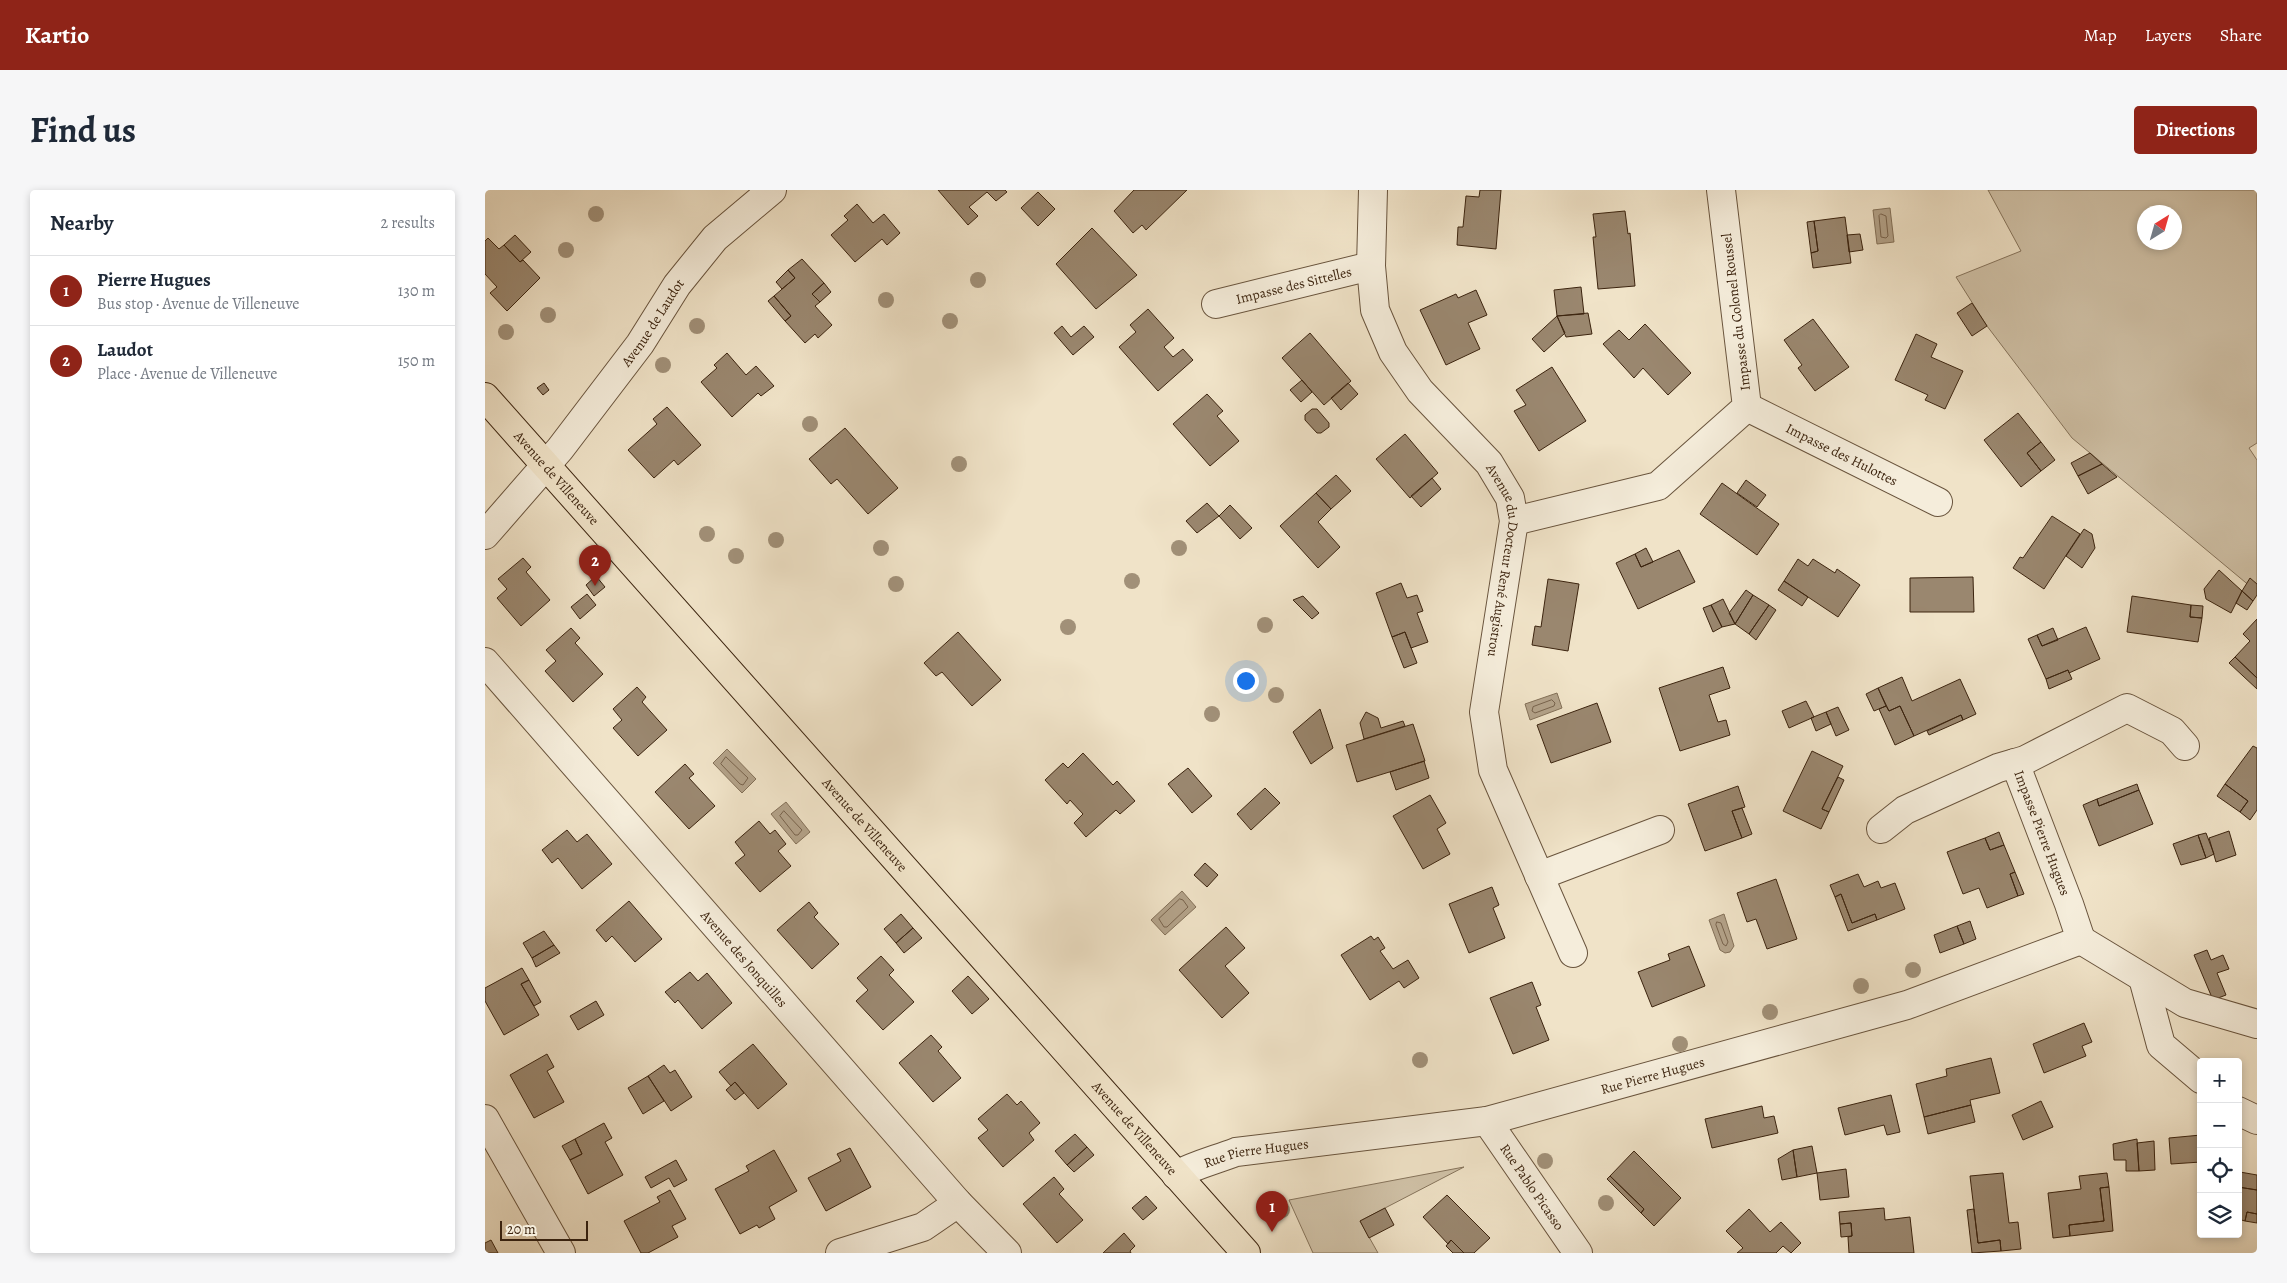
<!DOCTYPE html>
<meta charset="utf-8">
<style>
body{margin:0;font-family:Alegreya,serif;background:#f6f6f7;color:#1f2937}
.controls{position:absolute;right:15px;bottom:15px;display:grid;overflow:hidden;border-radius:5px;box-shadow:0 2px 8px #0003}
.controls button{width:45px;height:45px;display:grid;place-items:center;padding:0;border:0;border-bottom:1px solid #e0e1e3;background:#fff;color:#1f2937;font:25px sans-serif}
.compass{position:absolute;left:1652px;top:15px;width:45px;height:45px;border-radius:50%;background:#fff;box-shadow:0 2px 8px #0003;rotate:37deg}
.scale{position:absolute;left:15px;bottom:12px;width:88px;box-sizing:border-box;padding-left:5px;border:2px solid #3c240f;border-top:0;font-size:14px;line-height:18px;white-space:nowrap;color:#3c240f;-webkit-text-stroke:4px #f5eddb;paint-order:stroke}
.you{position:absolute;left:760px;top:490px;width:18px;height:18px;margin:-12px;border:4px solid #fff;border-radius:50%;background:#1a73e8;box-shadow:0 0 0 8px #1a73e833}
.badge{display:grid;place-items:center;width:32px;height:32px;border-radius:50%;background:#8f2418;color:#fff;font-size:16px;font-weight:700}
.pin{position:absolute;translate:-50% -41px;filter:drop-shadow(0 1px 2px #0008)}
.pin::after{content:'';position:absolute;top:26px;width:18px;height:15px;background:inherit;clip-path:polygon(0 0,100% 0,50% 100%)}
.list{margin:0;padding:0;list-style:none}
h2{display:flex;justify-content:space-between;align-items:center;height:65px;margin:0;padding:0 20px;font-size:21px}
h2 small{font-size:16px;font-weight:400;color:#747a83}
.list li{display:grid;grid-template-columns:32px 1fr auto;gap:15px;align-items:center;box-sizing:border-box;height:70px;padding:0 20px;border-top:1px solid #e0e1e3}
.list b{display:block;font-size:19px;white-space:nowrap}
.list p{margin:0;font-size:16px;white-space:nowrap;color:#747a83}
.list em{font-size:16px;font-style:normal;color:#747a83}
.icon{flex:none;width:28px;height:28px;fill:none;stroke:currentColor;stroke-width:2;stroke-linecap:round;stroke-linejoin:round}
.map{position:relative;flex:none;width:1772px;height:1063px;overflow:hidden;border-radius:5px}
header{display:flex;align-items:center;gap:30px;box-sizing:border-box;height:70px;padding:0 25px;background:#8f2418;color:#fff}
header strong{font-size:24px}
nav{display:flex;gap:28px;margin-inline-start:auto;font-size:18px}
.intro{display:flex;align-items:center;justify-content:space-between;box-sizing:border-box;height:120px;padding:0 30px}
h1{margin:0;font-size:35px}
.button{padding:12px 22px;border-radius:5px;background:#8f2418;color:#fff;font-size:18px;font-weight:700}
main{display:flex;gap:30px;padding:0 30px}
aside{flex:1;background:#fff;border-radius:5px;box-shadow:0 2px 8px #0003}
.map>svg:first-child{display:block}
.green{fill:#d1c3a9;stroke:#86745c;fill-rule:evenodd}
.water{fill:#b3a289;stroke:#837058}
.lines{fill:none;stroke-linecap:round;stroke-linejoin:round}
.shore{stroke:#78634c;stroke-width:1}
.building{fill:#9a876f;stroke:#3c240f}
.minor-casing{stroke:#69543d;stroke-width:30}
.major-casing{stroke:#3c240f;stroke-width:30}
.minor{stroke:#f5eddb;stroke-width:28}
.major{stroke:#f0e3c8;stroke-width:28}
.tree{fill:#a19078}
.labels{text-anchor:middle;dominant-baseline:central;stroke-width:4;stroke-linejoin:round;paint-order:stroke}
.street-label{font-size:14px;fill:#3c240f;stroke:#f5eddb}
</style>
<header>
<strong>Kartio</strong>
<nav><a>Map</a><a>Layers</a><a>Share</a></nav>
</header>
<div class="intro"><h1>Find us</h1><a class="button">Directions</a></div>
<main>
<aside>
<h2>Nearby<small>2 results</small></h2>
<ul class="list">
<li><span class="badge">1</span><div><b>Pierre Hugues</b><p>Bus stop · Avenue de Villeneuve</p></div><em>130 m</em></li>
<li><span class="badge">2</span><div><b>Laudot</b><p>Place · Avenue de Villeneuve</p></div><em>150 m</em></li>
</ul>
</aside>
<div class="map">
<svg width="1772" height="1063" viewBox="0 0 1772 1063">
<rect width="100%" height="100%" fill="#f0e3c8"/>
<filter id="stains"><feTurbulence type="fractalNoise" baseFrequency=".004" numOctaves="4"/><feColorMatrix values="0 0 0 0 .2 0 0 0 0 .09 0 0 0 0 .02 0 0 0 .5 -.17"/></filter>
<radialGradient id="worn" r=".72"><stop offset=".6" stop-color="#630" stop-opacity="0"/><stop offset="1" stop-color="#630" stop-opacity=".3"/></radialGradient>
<path class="green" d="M1503 0H1772V253L1764 258 1772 270V402L1587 248 1502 136 1471 87 1536 61ZM1660 22H1690V52H1660Z
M979 977 875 1031 893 1063H828L804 1010Z"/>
<path class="water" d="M1405 18 1409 52 1392 54 1388 20Z
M1072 503 1077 518 1045 530 1040 514Z
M242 559 271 589 257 603 228 573Z
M301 612 325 642 311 654 286 624Z
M697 701 711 717 680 745 666 730Z
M1239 724 1249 756 1245 762 1240 763 1235 760 1224 730Z"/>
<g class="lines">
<path class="shore" d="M1396 24 1401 26 1403 46 1401 48 1396 47 1394 26Z
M1067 510 1070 513 1069 516 1050 523 1047 521 1048 517Z
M241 567 263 588 258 595 255 594 236 574Z
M299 621 317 640 313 645H310L295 626Z
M695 709 698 710 703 717 682 737H679L674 729Z
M1232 732 1236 733 1243 752 1241 756 1238 754 1231 735Z"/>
</g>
<path class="building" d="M453 0H520L522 2 511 11 502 2 484 17 493 26 483 35Z
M649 0H702L661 40 657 35 648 43 629 21Z
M995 0H1016L1011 59 972 55 973 37H978L981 6 994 7Z
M553 2 570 19 553 36 536 18Z
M372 14 388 33 399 24 415 43 402 55 397 49 370 72 346 45 363 30 359 26Z
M1140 21 1143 44 1145 43 1150 96 1113 99 1108 47H1111L1108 24Z
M1360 27 1366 73 1328 78 1326 63 1333 61 1329 31Z
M1329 31 1333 61 1326 63 1322 32Z
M607 38 652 85 611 119 571 74Z
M1375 44 1378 60 1364 62 1362 45Z
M30 45 46 62 35 72 19 55Z
M3 48 14 59 19 55 35 72 38 70 55 88 22 121 5 103 12 97 0 84V51Z
M317 69 339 93 327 104 335 112 330 116 347 135 333 148 330 144 320 153 300 131 306 126 289 106 310 88 303 80Z
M303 80 310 88 297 99 291 92Z
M339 93 346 102 335 112 327 104Z
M1096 97 1099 124 1072 126 1069 100Z
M991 100 1002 125 983 133 995 159 961 175 935 120 971 104 973 108Z
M289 106 306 126 300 131 283 111Z
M1487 113 1502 136 1487 146 1472 123Z
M663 119 689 148 679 157 688 167 698 159 708 170 673 201 634 157 651 142 645 135Z
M1103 123 1107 144 1081 147 1072 126Z
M1072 126 1080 143 1059 162 1047 149Z
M1328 129 1364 177 1330 201 1313 178 1317 175 1299 150Z
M1160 134 1206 183 1183 205 1158 178 1149 188 1118 154 1134 140 1144 150Z
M577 136 586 147 599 136 609 147 588 165 569 143Z
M825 143 866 191 839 215 797 168Z
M1431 144 1452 154 1446 167 1478 181 1460 219 1440 210 1443 205 1410 190Z
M242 163 261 185 271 176 289 196 276 206 273 203 247 227 216 192 232 178 229 175Z
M1067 177 1101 231 1054 261 1029 221 1041 215 1031 200Z
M817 190 827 202 816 212 805 200Z
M59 193 64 200 58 205 52 198Z
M863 193 873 204 856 220 846 208Z
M722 204 738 221 732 226 754 251 725 276 688 234Z
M182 217 216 255 193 275 189 270 169 288 143 260 172 234 168 229Z
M827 219H832L844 233V237L836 243H832L820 230V225Z
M1533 223 1556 252 1542 263 1556 281 1536 297 1499 250Z
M360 238 413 298 383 324 352 289 346 294 324 269Z
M920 244 953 283 925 308 891 269Z
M1556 252 1570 270 1556 281 1542 263Z
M1605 263 1617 274 1593 286 1586 273Z
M1617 274 1632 287 1603 304 1593 286Z
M851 285 866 301 846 319 831 303Z
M947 288 956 299 936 317 926 306Z
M1261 290 1281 305 1272 317 1252 303Z
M1237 293 1294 334 1272 365 1215 324Z
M831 303 846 319 833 332 855 357 833 378 795 336Z
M722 313 734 326 712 343 701 331Z
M745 315 767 338 755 349 734 326Z
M1567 326 1595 344 1559 399 1528 378 1535 367 1538 368Z
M1599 339 1607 344 1610 358 1597 378 1581 366Z
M1161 358 1168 372 1156 377 1150 364Z
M1194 360 1210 392 1153 419 1131 373 1150 364 1156 377Z
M38 368 46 377 41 382 65 410 36 436 12 408 22 399 13 389Z
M1313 369 1323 376 1328 369 1350 383 1352 379 1375 395 1353 427 1299 391Z
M1734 380 1757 401 1746 423 1721 409 1719 399Z
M111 386 120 397 109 406 101 395Z
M1488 387 1489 422H1425V388Z
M1765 388 1772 394V405L1768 411 1757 401Z
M1063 389 1094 394 1083 461 1047 455 1050 436 1056 437Z
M1299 391 1323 407 1317 416 1293 400Z
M916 393 922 408 932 405 938 421 932 423 943 452 926 458 920 442 907 447 891 403Z
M1261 400 1268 405 1250 434 1244 423Z
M1757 401 1768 411 1762 420 1751 413Z
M102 404 111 415 95 429 86 417Z
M1268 405 1284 415 1264 444 1250 434Z
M818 406 834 423 827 429 808 410Z
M1647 406 1706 415 1705 427 1717 428 1713 452 1642 442Z
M1238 409 1250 434 1237 437 1226 415Z
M1226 415 1237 437 1228 442 1218 418Z
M1284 415 1291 420 1271 450 1264 444Z
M1706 415 1718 416 1717 428 1705 427Z
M1772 429V488L1750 467 1765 451 1758 444Z
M1601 437 1615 469 1584 483 1583 480 1561 489 1543 449 1552 445 1557 456Z
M86 438 95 448 90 453 118 484 88 512 60 481 71 471 61 460Z
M1568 438 1573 450 1557 456 1552 445Z
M473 442 516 490 487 516 457 482 451 486 439 473Z
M920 442 932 473 919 478 907 447Z
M1750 467 1772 488V499L1744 473Z
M1238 477 1245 498 1224 505 1233 532 1241 530 1245 545 1195 561 1174 498Z
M1583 480 1587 489 1564 499 1561 489Z
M1417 487 1427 511 1475 489 1491 524 1478 530 1476 525 1429 546 1415 516 1404 521 1393 498Z
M152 497 161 507 157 512 182 540 153 566 128 538 137 530 128 519Z
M1393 498 1401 516 1389 521 1381 504Z
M1321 511 1329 527 1304 538 1297 521Z
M1112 513 1126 552 1066 573 1052 535Z
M1401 516 1404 521 1415 516 1429 546 1410 555 1394 519Z
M1353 517 1364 540 1351 546 1341 522Z
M835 519 848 558 826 574 808 542Z
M881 522 893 528 896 538 918 531 920 536 879 549 875 533Z
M1341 522 1346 534 1331 541 1326 528Z
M1476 525 1478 530 1444 545 1442 541Z
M928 534 940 571 872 592 861 555Z
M1768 556 1772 558V620L1765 630 1755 622 1763 611 1740 594Z
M1327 561 1358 576 1337 619 1344 622 1336 639 1298 621Z
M598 563 628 595 632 591 650 611 635 624 631 620 601 647 589 633 598 624 585 610 582 614 560 590 578 573 583 578Z
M939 571 944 588 911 600 905 582Z
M200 574 209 584 204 588 230 616 204 639 170 602Z
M703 578 727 606 707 623 683 594Z
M1353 587 1359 590 1344 622 1337 619Z
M1652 594 1654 600 1614 616 1612 609Z
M1740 594 1763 611 1755 622 1732 606Z
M1253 596 1260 617 1247 621 1257 648 1220 661 1203 614Z
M780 598 795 613 766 640 752 624Z
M1654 600 1668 634 1614 656 1598 615 1612 609 1614 616Z
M945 605 961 633 952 639 965 664 938 679 908 626Z
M1257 618 1267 644 1257 648 1247 621Z
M274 631 285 644 290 640 301 654 293 661 306 676 275 702 250 673 260 665 250 652Z
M82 640 92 652 102 644 127 674 97 699 73 668 67 673 57 660Z
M1744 641 1751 665 1731 672 1724 648Z
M1514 642 1519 655 1505 660 1500 648Z
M1721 643 1729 664 1721 668 1713 645Z
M1713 645 1721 668 1696 675 1688 654Z
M1500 648 1505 660 1519 655 1530 682 1525 684 1533 706 1502 718 1494 698 1478 704 1462 662Z
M720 673 733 685 722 697 709 685Z
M1530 682 1539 704 1533 706 1525 684Z
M1373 684 1379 697 1393 691 1396 698 1410 693 1420 719 1392 730 1390 724 1367 733 1356 704 1350 707 1345 695Z
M1291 689 1312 749 1282 759 1271 729 1262 732 1252 703Z
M1007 697 1014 715 1008 718 1020 748 984 763 964 714Z
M1356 704 1367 733 1390 724 1392 730 1363 741 1350 707Z
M144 711 177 749 150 772 127 746 121 752 111 740Z
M324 712 333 723 329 727 354 754 327 779 292 740Z
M416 724 428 738 411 753 399 739Z
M1485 731 1491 749 1479 754 1472 736Z
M1472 736 1479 754 1455 763 1449 745Z
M741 737 760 758 740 776 764 803 737 828 694 780Z
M428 738 437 748 419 763 411 753Z
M59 741 69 755 47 768 38 753Z
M886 746 889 750 893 747 900 758 895 761 908 779 923 770 934 788 919 798 914 791 885 810 856 765Z
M69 755 75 763 51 777 47 768Z
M1204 756 1220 796 1167 817 1153 782 1185 770 1183 764Z
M1722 760 1726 770 1738 765 1744 779 1732 783 1741 805 1728 810 1709 765Z
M396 766 409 780 404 785 429 812 398 840 371 811 383 800 372 788Z
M37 778 44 790 36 794 54 825 19 845 0 811V798Z
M205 782 213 791 222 783 247 813 217 839 193 810 190 813 180 802Z
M483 786 504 809 487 824 467 801Z
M44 790 56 812 49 816 36 794Z
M1047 792 1056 815 1051 817 1064 850 1028 864 1005 808Z
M111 811 119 825 93 840 85 826Z
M1599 833 1607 852 1597 856 1601 866 1559 883 1548 854Z
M446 845 457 857 453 861 476 888 448 912 414 873Z
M268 854 302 894 273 919 250 892 246 896 234 882Z
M62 864 69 877 62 881 79 912 49 928 25 885Z
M1506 868 1515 903 1485 910 1486 915 1439 927 1431 894 1462 886 1461 879Z
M179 875 185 883 190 880 207 907 186 921 163 886Z
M163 886 179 911 158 924 143 898Z
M250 892 259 903 250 910 241 900Z
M522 904 532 915 536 911 555 933 544 943 549 950 518 977 493 948 503 940 493 929Z
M1406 905 1415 942 1402 945 1399 935 1360 945 1353 918Z
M1556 911 1568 937 1538 950 1527 925Z
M1486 915 1490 932 1443 944 1439 927Z
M1277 916 1279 928 1289 926 1293 943 1227 958 1220 929Z
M119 933 127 948 120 952 138 985 103 1004 85 970 97 964 90 949Z
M590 944 602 957 582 975 570 961Z
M1716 945V972L1686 974 1684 948Z
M90 949 97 964 85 970 77 956Z
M1652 949 1654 981H1641V970H1629L1628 954Z
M1669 951 1670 980 1654 981 1652 953Z
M1327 956 1332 983 1312 987 1308 960Z
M602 957 609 965 589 982 582 975Z
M365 958 386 997 341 1021 323 988 356 971 352 964Z
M289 960 312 1001 284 1017 290 1029 274 1038 272 1035 255 1044 230 999 264 981 261 976Z
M1308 960 1312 987 1297 990 1293 969Z
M1149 961 1196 1008 1169 1036 1156 1023 1159 1019 1125 986Z
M191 970 202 990 189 997 184 988 166 998 160 987Z
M1361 979 1364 1007 1335 1010 1332 983Z
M1755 982 1772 985V1000L1753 997Z
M1518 983 1524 1033 1533 1032 1536 1059 1516 1061 1515 1050 1493 1053 1485 986Z
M1622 983 1624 997 1615 998 1619 1031 1584 1035 1585 1046 1568 1048 1563 1003 1596 999 1594 986Z
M1125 986 1159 1019 1156 1023 1122 989Z
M569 987 579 999 574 1004 598 1030 572 1053 538 1014Z
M1624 997 1628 1041 1585 1046 1584 1035 1619 1031 1615 998Z
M1753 997 1772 1000V1024L1762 1022 1760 1031 1753 1029Z
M185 1000 201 1029 187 1036 193 1047 163 1063H156L139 1031 175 1012 172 1007Z
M962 1005 1005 1048 989 1063H979L966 1050 963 1054 938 1027Z
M661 1006 672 1018 658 1030 647 1018Z
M900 1018 909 1035 884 1048 875 1031Z
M1399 1018 1400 1030 1425 1027 1429 1063H1364L1363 1047 1367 1046 1366 1033 1355 1034 1354 1022Z
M1264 1019 1285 1042 1296 1032 1316 1053 1306 1063 1298 1056 1291 1063H1252L1258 1058 1241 1041Z
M1489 1019 1493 1053 1515 1050 1516 1061 1487 1063 1482 1020Z
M1762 1022 1772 1024V1033L1760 1031Z
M1366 1033 1367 1046 1356 1047 1355 1034Z
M639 1043 650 1056 645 1061 646 1063H618Z
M6 1050 13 1063H0V1053Z
M966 1050 979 1063H968L961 1056Z"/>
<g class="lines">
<g class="minor-casing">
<g id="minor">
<path id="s1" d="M888 0 886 76 890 120 908 162 935 201 1004 273 1025 308 1029 331 999 522 1008 580 1088 763"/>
<path id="s2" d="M731 114 886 76"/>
<path id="s3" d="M1262 217 1453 312"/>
<path d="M1029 331 1173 296 1262 217 1236 0"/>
<path id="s4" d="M0 345 75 259 155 154 192 95 230 48 287 0"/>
<path id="s5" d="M0 472 473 1013 522 1063"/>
<path d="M1530 573 1540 570 1642 518 1687 541 1700 556"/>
<path d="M1054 686 1175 640"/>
<path d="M1596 750 1700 813 1772 834"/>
<path d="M1658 788 1676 855 1716 889"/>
<path d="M1753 921 1772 930"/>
<path d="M0 929 76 1063"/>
<path id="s6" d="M1002 931 1093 1063"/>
<path id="s7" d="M691 985C710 975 730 970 751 962L1002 931 1422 815 1596 750 1584 714 1530 573 1513 578 1420 620 1396 639"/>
<path d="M355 1063 438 1037 473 1013"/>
</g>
</g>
<g class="major-casing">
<g id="major">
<path id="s8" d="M0 207 761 1063"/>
</g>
</g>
<use href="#minor" class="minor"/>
<use href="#major" class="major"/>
</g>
<g class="tree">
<circle cx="111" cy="24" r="8"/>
<circle cx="81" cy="60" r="8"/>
<circle cx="493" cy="90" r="8"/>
<circle cx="401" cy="110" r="8"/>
<circle cx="63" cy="125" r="8"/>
<circle cx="465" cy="131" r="8"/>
<circle cx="212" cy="136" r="8"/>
<circle cx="21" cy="142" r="8"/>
<circle cx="178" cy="175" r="8"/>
<circle cx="325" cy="234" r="8"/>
<circle cx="474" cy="274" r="8"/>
<circle cx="222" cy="344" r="8"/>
<circle cx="291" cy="350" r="8"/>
<circle cx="396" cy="358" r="8"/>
<circle cx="694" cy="358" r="8"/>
<circle cx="251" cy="366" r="8"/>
<circle cx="647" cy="391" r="8"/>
<circle cx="411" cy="394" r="8"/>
<circle cx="780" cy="435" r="8"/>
<circle cx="583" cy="437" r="8"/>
<circle cx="791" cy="505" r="8"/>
<circle cx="727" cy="524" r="8"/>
<circle cx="1428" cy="780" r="8"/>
<circle cx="1376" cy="796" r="8"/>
<circle cx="1285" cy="822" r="8"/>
<circle cx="1195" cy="854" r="8"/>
<circle cx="935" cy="870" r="8"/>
<circle cx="1060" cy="971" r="8"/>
<circle cx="1121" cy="1013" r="8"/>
<circle cx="797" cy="1020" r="8"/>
</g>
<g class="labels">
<g class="street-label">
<text stroke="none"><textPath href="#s2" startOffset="80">Impasse des Sittelles</textPath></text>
<text transform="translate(1251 122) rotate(-97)">Impasse du Colonel Roussel</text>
<text stroke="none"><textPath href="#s4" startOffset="271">Avenue de Laudot</textPath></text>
<text stroke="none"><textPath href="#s3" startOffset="106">Impasse des Hulottes</textPath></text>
<text stroke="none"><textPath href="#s8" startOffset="108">Avenue de Villeneuve</textPath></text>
<text stroke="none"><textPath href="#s1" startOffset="415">Avenue du Docteur René Augistrou</textPath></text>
<text stroke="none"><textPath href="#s8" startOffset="572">Avenue de Villeneuve</textPath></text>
<text transform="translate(1557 643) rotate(69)">Impasse Pierre Hugues</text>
<text stroke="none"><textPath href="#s5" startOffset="394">Avenue des Jonquilles</textPath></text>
<text stroke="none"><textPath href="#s7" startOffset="489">Rue Pierre Hugues</textPath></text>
<text stroke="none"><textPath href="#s8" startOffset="978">Avenue de Villeneuve</textPath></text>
<text stroke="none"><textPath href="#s7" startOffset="84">Rue Pierre Hugues</textPath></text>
<text stroke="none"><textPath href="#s6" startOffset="80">Rue Pablo Picasso</textPath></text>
</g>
</g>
<rect width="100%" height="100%" filter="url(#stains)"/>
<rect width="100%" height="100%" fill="url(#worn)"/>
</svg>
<div class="controls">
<button>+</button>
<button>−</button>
<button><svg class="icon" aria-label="locate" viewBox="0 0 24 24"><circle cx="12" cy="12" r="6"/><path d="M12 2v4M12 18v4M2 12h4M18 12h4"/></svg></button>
<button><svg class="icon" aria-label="layers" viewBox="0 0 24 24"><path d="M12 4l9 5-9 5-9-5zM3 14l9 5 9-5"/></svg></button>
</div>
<svg class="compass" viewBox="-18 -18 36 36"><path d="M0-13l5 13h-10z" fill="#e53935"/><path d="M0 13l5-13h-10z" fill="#747a83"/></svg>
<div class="scale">20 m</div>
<div class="you"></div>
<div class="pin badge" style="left:787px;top:1042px">1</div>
<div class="pin badge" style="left:110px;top:396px">2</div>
</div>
</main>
